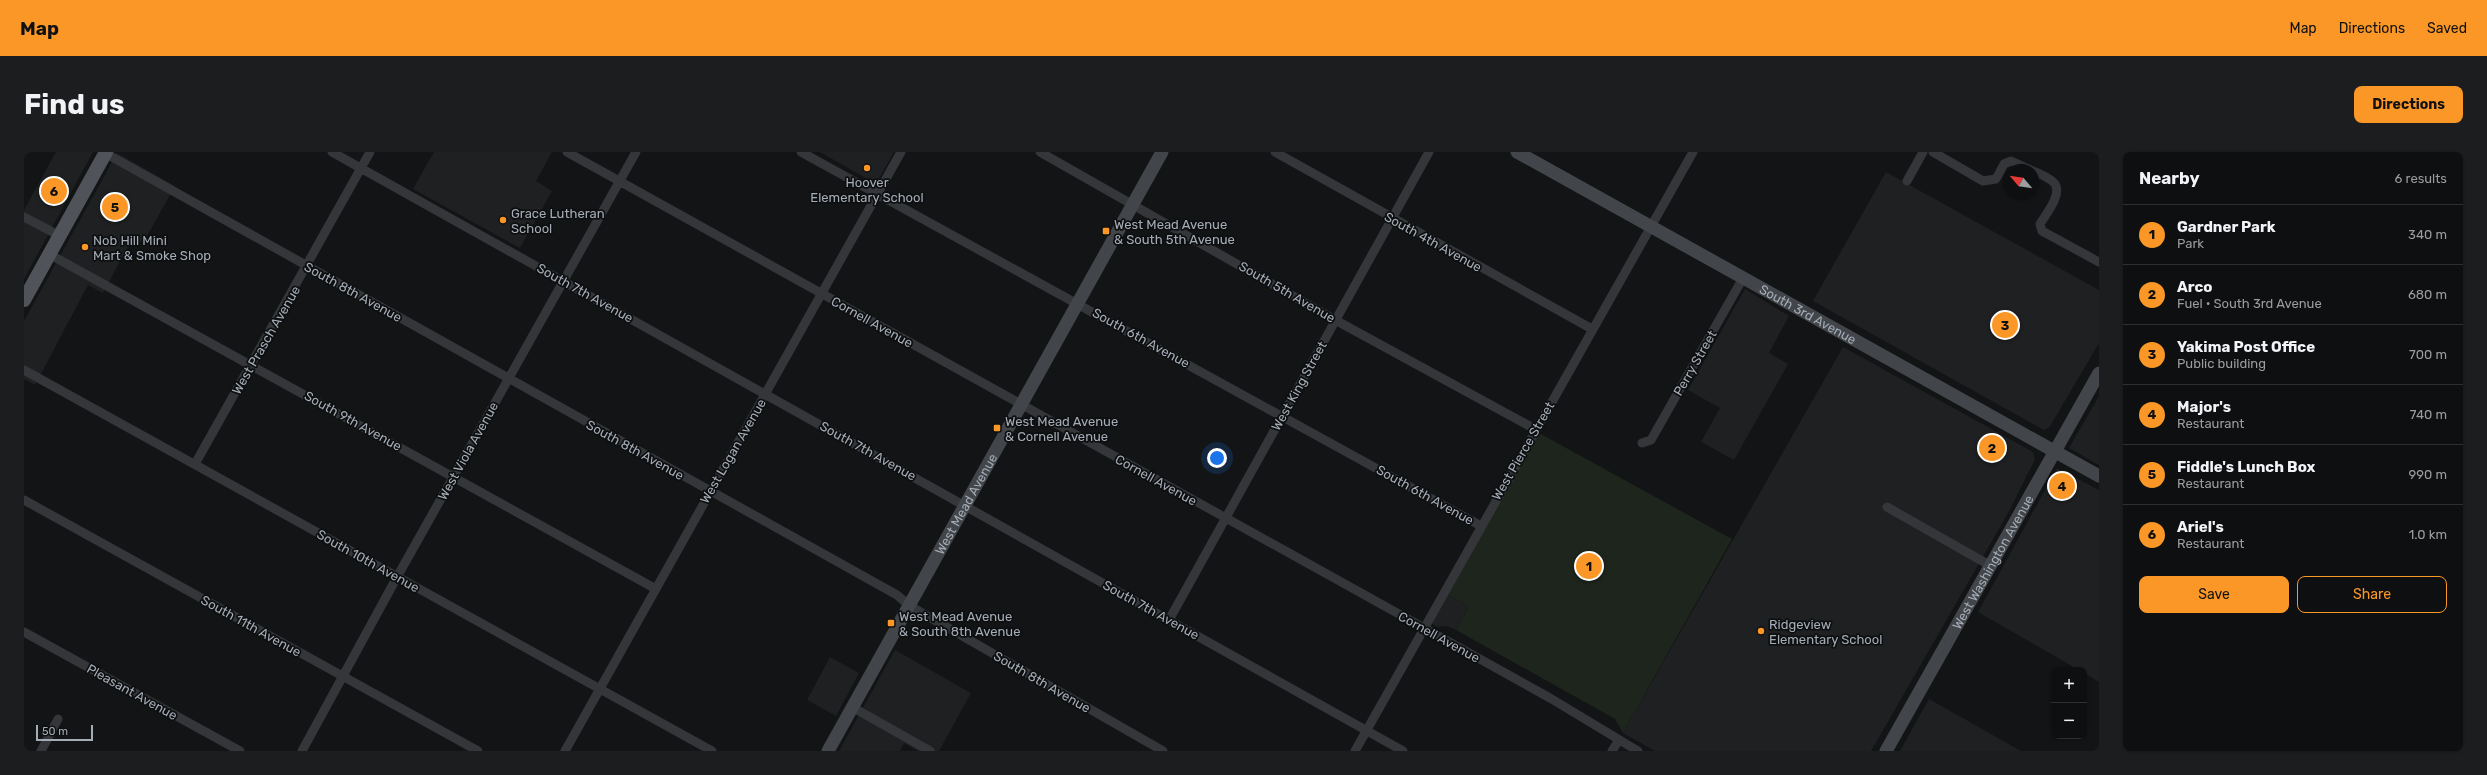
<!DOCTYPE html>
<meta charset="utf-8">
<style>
body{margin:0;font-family:Rubik,sans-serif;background:#1c1d1e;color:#f1f3f6}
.controls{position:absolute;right:12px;bottom:12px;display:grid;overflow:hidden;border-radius:8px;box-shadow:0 1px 3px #0004}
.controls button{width:36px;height:36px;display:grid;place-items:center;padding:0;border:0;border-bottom:1px solid #2e2f30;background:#0e0f10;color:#f1f3f6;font:20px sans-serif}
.compass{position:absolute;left:1979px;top:12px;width:36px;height:36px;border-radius:50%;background:#0e0f10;box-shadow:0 1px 3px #0004;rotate:299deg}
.scale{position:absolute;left:12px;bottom:10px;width:57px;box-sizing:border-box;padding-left:4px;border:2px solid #a4acb6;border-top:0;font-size:11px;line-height:14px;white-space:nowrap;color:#a4acb6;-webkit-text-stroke:3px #0e0f10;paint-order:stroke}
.you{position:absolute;left:1193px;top:306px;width:14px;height:14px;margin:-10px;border:3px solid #fff;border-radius:50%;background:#1a73e8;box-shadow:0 0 0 6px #1a73e833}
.badge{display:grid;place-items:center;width:26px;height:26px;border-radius:50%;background:#fa9727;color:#111;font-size:13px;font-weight:700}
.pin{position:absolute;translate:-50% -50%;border:2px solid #fff;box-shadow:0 1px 4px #0006}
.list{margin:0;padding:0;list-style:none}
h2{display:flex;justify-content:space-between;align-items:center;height:52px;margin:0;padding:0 16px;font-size:17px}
h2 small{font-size:13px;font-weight:400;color:#9b9c9f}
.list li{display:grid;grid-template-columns:26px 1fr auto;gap:12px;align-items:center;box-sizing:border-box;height:60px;padding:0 16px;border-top:1px solid #2e2f30}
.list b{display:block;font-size:15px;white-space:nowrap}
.list p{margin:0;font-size:13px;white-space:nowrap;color:#9b9c9f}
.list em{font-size:13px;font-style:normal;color:#9b9c9f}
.actions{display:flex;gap:8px;padding:12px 16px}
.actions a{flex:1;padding:9px 0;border:1px solid #fa9727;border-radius:8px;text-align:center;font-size:14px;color:#fa9727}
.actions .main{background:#fa9727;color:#111}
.map{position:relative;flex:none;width:2075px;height:599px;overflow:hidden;border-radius:8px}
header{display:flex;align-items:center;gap:24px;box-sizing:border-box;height:56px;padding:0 20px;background:#fa9727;color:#111}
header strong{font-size:19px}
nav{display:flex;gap:22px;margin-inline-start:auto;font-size:14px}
.intro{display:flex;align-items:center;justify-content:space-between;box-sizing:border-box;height:96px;padding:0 24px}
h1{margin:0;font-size:28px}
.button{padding:10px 18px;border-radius:8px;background:#fa9727;color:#111;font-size:14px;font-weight:700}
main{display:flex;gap:24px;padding:0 24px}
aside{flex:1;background:#0e0f10;border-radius:8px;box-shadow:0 1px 3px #0004}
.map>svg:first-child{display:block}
.built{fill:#1f2022}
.green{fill:#1d251d}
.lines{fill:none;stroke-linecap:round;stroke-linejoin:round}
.street{stroke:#34363a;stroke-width:9}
.secondary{stroke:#42454a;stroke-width:13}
.primary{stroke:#505359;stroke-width:14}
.poi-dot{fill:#fa9727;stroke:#0e0f10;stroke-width:1.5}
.labels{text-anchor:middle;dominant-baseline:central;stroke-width:3.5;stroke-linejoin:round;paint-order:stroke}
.poi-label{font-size:13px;fill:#a4acb6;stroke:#0e0f10;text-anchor:start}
.street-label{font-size:13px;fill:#a4acb6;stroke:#0e0f10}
</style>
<header>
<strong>Map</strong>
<nav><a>Map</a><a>Directions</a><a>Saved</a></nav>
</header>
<div class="intro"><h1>Find us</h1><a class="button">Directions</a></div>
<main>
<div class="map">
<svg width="2075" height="599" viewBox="0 0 2075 599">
<rect width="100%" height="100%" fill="#131415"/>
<path class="built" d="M32 0H69L0 127V58Z
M410 0H528L512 29 528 39 496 96 389 37Z
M796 0H870L852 32Z
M93 1 151 34 119 91 109 85 79 141 64 133 11 233 0 227V169Z
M1862 20 2075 138V191L2025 276 2020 278 1789 149Z
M1721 137 1765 164 1745 201 1764 212 1710 308 1677 290 1696 256 1664 238Z
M1819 195 2009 300 2011 307 1983 363 1847 599H1631L1599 581Z
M2075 244V313L2045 296Z
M2033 316 2075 338V530L2060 521V518H2055L1954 460Z
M1422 442 1445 454 1432 478 1423 474 1413 475 1407 471Z
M871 498 947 541 915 599H894L880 591 876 599H815Z
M806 505 835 521 812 564 783 548Z
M1905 547 1997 599H1876Z"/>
<path class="green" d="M1515 281 1708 387 1599 581 1591 567 1432 478 1445 454 1422 442Z"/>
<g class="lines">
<path class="street" d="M308 0 1379 599
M543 0 1526 546 1614 599
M777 0 1457 374
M1016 0 1313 169 1511 277
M1251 0 1568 177
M1909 0 1959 29 1972 27 1980 12 1987 9 2007 18
M81 1 873 443 886 454 1139 599
M2009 19C2015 22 2027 26 2031 32 2038 43 2022 62 2016 72L2018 79 2075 110
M1883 29 1899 0
M0 65 36 84
M25 102 632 437
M0 218 688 599
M1618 291 1627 288 1719 126
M171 312 346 0
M0 348 454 599
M1863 355 1967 414
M1145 468 1405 0
M0 480 216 599
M828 555 906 599
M17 599 34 567
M278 599 373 425 612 0
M541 599 877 0
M1331 599 1669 0
M1588 599 1595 588"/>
<g class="secondary">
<path id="s1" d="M1493 0 2075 324"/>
<path id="s2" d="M804 599 1138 0"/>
<path id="s3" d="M1862 599 2075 221"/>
</g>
<path class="primary" d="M0 148 82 0"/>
</g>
<g class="poi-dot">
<circle cx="843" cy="16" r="4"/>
<circle cx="479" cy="68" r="4"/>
<rect x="1078" y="75" width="8" height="8" rx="2"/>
<circle cx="61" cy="95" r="4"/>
<rect x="969" y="272" width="8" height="8" rx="2"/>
<rect x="863" y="467" width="8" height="8" rx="2"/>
<circle cx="1737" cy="479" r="4"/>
</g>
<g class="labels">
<g class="poi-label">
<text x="843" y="30" text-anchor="middle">Hoover<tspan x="843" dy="15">Elementary School</tspan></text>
<text x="487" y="61">Grace Lutheran<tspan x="487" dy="15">School</tspan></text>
<text x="1090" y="72">West Mead Avenue<tspan x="1090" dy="15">&amp; South 5th Avenue</tspan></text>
<text x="69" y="88">Nob Hill Mini<tspan x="69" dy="15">Mart &amp; Smoke Shop</tspan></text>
<text x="981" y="269">West Mead Avenue<tspan x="981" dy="15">&amp; Cornell Avenue</tspan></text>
<text x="875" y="464">West Mead Avenue<tspan x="875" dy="15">&amp; South 8th Avenue</tspan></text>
<text x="1745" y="472">Ridgeview<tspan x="1745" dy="15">Elementary School</tspan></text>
</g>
<g class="street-label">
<text transform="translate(1409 90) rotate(29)">South 4th Avenue</text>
<text transform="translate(329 140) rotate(29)">South 8th Avenue</text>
<text transform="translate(1263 140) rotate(30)">South 5th Avenue</text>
<text transform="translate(561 141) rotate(29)">South 7th Avenue</text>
<text stroke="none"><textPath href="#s1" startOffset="333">South 3rd Avenue</textPath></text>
<text transform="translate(848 170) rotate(29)">Cornell Avenue</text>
<text transform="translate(1117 186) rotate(29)">South 6th Avenue</text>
<text transform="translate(242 188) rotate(-60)">West Prasch Avenue</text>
<text transform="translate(1671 211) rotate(-60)">Perry Street</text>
<text transform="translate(1275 234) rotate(-61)">West King Street</text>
<text transform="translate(329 269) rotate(29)">South 9th Avenue</text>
<text transform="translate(611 298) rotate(29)">South 8th Avenue</text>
<text transform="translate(444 299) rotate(-61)">West Viola Avenue</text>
<text transform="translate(709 299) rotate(-60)">West Logan Avenue</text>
<text transform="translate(844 299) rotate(29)">South 7th Avenue</text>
<text transform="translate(1499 299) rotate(-60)">West Pierce Street</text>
<text transform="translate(1132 328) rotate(29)">Cornell Avenue</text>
<text transform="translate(1401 343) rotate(29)">South 6th Avenue</text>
<text stroke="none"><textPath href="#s2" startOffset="283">West Mead Avenue</textPath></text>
<text transform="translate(344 409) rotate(29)">South 10th Avenue</text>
<text stroke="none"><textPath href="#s3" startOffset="217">West Washington Avenue</textPath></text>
<text transform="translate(1127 458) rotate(29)">South 7th Avenue</text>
<text transform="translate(227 474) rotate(29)">South 11th Avenue</text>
<text transform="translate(1415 485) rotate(29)">Cornell Avenue</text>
<text transform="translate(1018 530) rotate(30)">South 8th Avenue</text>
<text transform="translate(108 540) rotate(29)">Pleasant Avenue</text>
</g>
</g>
</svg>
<div class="controls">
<button>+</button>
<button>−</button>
</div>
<svg class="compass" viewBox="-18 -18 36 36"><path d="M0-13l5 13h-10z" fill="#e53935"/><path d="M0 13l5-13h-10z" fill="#9b9c9f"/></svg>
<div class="scale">50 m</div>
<div class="you"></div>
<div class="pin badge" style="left:1565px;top:414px">1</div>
<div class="pin badge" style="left:1968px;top:296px">2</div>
<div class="pin badge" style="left:1981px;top:173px">3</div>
<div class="pin badge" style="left:2038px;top:334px">4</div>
<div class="pin badge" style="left:91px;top:55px">5</div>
<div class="pin badge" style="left:30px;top:39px">6</div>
</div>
<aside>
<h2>Nearby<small>6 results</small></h2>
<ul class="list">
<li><span class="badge">1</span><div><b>Gardner Park</b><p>Park</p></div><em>340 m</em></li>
<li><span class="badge">2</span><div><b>Arco</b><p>Fuel · South 3rd Avenue</p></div><em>680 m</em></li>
<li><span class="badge">3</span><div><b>Yakima Post Office</b><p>Public building</p></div><em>700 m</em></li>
<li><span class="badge">4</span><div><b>Major's</b><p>Restaurant</p></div><em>740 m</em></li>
<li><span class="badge">5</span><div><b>Fiddle's Lunch Box</b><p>Restaurant</p></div><em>990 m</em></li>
<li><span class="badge">6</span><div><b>Ariel's</b><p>Restaurant</p></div><em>1.0 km</em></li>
</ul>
<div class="actions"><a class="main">Save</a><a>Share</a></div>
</aside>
</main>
